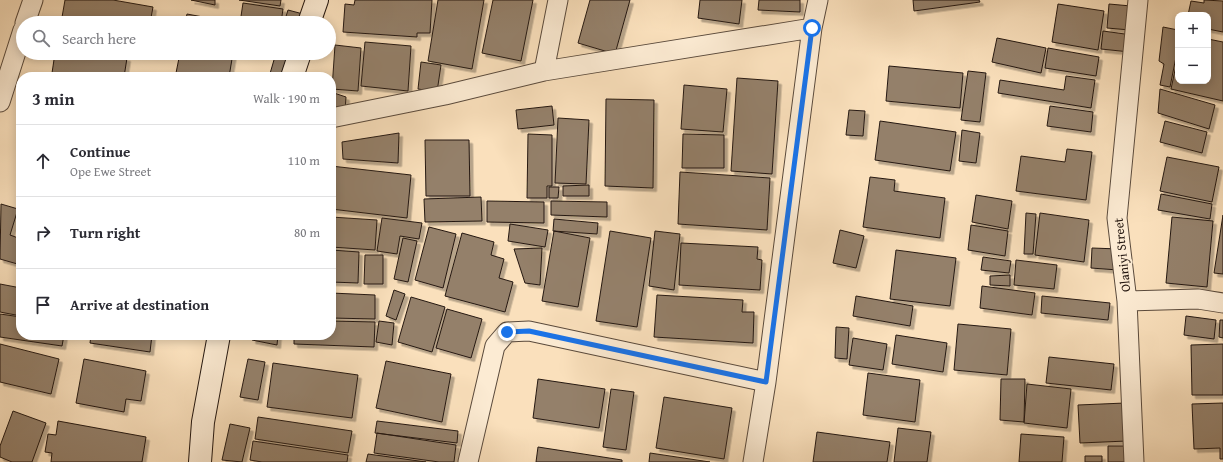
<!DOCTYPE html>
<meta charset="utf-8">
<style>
body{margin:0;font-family:"Gentium Book Plus",serif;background:#f7f7f7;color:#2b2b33}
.controls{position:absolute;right:12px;top:12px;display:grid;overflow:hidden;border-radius:8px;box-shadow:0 2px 10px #0003}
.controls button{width:36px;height:36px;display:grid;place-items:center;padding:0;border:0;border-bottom:1px solid #e1e1e2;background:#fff;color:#2b2b33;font:20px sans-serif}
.stop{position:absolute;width:12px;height:12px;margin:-9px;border:3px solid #1a73e8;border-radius:50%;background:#fff}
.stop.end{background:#1a73e8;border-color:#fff;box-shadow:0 1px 4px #0008}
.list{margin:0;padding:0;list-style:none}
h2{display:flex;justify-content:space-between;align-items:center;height:52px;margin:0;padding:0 16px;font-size:17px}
h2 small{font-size:13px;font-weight:400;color:#7c7c81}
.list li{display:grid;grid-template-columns:26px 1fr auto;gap:12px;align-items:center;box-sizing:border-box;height:72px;padding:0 16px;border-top:1px solid #e1e1e2}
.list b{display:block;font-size:15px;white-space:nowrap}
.list p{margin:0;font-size:13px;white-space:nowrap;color:#7c7c81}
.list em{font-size:13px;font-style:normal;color:#7c7c81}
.icon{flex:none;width:22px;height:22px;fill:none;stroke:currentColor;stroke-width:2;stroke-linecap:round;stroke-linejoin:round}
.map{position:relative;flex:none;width:1223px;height:462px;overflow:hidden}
.search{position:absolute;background:#fff;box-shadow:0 2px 10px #0003;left:16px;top:16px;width:320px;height:44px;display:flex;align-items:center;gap:10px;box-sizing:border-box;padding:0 14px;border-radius:22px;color:#7c7c81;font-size:15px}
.panel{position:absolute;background:#fff;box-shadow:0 2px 10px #0003;left:16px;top:72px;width:320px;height:268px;border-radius:16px}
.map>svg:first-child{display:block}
.building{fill:#94806a;stroke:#251811;filter:url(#shadow)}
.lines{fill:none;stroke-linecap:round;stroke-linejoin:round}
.street-casing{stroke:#5a4a3c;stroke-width:21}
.secondary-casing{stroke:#251811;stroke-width:24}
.street{stroke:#fcebd3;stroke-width:19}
.secondary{stroke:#fcebd3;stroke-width:22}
.route{stroke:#1a73e8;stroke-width:5}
.labels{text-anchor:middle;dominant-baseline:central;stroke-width:4;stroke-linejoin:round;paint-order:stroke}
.street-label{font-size:13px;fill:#251811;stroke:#fcebd3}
</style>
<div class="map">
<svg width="1223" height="462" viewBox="0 0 1223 462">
<defs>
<filter id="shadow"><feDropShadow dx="3.5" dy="3.5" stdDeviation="0" flood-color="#0004"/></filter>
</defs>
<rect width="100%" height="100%" fill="#fae0bc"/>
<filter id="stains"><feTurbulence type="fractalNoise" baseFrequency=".005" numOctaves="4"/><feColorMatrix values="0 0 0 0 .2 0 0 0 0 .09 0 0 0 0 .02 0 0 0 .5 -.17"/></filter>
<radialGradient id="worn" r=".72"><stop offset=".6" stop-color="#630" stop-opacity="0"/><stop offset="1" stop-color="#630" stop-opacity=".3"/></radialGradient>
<path class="building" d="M65 0H113L153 7 150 23H61Z
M191 0H215V5Z
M239 0H281L280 6Z
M355 0H432L430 33H417V37L343 32 345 4 354 5Z
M438 0H484L472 69 428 61Z
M493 0H533L521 61 482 53Z
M590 0H630L615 54 578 43Z
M700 0H742L739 24 698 18Z
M759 0H800V12L758 10Z
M913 0H979L980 2 914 11Z
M1204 0 1223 1V32L1208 29V15H1188L1191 1 1204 3Z
M243 3 283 9 281 23H240Z
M1058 4 1104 11 1098 50 1052 42Z
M1109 4 1131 6 1130 30 1107 28Z
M288 10 303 14 301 23H284Z
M187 14 235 23H185Z
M1163 27 1178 30V47L1170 87 1160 85 1164 64 1159 61Z
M1103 31 1132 35 1130 52 1101 49Z
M997 38 1046 48 1041 73 992 62Z
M1208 39 1223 42V101L1171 89 1178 56V81H1208Z
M365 42 411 46 408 91 361 86Z
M335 45 361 48 358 91 332 89Z
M1048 48 1099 57 1096 76 1045 68Z
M55 53H95L127 58 124 77H78L52 73Z
M180 53H233L229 77H198L176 73Z
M276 53H292L285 77H269Z
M421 62 441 65 437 92 418 89Z
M889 66 963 73 960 108 886 101Z
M968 71 986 73 980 122 961 120Z
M1066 76 1095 80 1091 108 998 93 1000 80 1064 90Z
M737 78 778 81 772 174 731 171Z
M684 85 727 89 723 132 681 129Z
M1160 89 1215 105 1209 129 1158 113Z
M331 92 346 97 345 111 331 113Z
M606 99 654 100 653 188 605 186Z
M552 106 554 125 518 129 516 110Z
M1050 106 1093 112 1091 132 1047 126Z
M849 110 865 111 863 136 846 135Z
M558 118 589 120 586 184 555 183Z
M880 121 956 132 950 171 875 160Z
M1165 121 1207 132 1202 153 1160 142Z
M962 130 980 133 976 163 959 161Z
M399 133 398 163 343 159 342 142Z
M528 134 552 135V186H547V198H527Z
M683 134 724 135V168H682Z
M425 140H469L470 196H426Z
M1067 149 1092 152 1086 200 1016 191 1021 156 1065 162Z
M1167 157 1219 167 1212 202 1160 191Z
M331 166 411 175 407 218 331 209Z
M680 172 770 178 767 230 678 224Z
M870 177 895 180 894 191 945 198 940 238 863 227Z
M589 185V196H563V186Z
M549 187H559L558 198H549Z
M1161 194 1212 204 1210 219 1158 210Z
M976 195 1012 201 1008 229 972 222Z
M481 197 482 221 425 222 424 199Z
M487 201 544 202V223L487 222Z
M551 201 607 202V217L551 215Z
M1 204 18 209 10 235 21 239V265L0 259Z
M1026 213 1036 214 1033 254H1024Z
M1040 213 1089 220 1084 262 1035 255Z
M1223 215V274L1214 273Z
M331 217 377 220 375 250 331 247Z
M1172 217 1213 221 1207 287 1166 283Z
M382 218 422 223 419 239 400 236 397 254 377 251Z
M554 219 598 223 597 234 553 231Z
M510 224 548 230 545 247 508 241Z
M971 225 1008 231 1005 256 968 250Z
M429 227 456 234 443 288 415 280Z
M840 230 864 236 856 268 833 263Z
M554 231 590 238 578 307 542 301Z
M610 231 651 238 637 327 596 321Z
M655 231 680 234 674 290 649 286Z
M462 233 494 242 491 255 504 259 499 278 513 282 505 312 445 296Z
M403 238 417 241 408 282 394 279Z
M681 243 758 247 757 259 762 260 760 290 679 285Z
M542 248 540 285 525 283 514 249Z
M1092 248 1119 249 1118 270 1091 268Z
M331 250 359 252 358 283 331 282Z
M896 250 956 258 950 306 890 299Z
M365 255H383V284H364Z
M983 257 1011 261 1009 273 981 270Z
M1016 260 1057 265 1054 289 1014 285Z
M1010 275V286L990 285V276Z
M0 284 21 288V316L0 312Z
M982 286 1035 293 1032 315 980 308Z
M394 290 405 294 396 320 386 316Z
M331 293 375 295V319L331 318Z
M657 295 743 300 742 312H754L753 343 654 337Z
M856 296 913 306 910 326 853 316Z
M1042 296 1110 303 1108 320 1041 313Z
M411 297 445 307 432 352 398 342Z
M447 309 482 319 471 358 436 348Z
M0 314 21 317V335H64L62 346 0 337Z
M1186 316 1216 320 1214 339 1184 335Z
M1220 320H1223V338L1219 337Z
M331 321 375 322 374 347 294 344V335H331Z
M379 321 394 323 392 345 376 342Z
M958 324 1011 329 1007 375 954 370Z
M836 327 849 328 847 359 835 358Z
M91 335H152L150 352 90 343Z
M253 335H278L277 345 252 340Z
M896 335 947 343 943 372 892 364Z
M853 338 887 344 883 370 849 365Z
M0 344 59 359 51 394 0 382Z
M1223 344V395H1192L1191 345Z
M1049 357 1114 364 1111 390 1046 383Z
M84 359 146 371 141 401 126 399 124 412 76 403Z
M248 359 265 362 258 400 240 397Z
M386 361 451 374 442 422 376 408Z
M273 363 358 375 352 418 267 407Z
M868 373 920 380 915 422 863 415Z
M538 379 605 389 599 428 533 418Z
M1001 379H1025L1024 422 1000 420Z
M1027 384 1071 389 1067 428 1024 423Z
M611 389 634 392 626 450 603 447Z
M664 397 732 408 724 459 656 448Z
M1125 403 1127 441 1080 443 1078 405Z
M1223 403V459H1220V448L1194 449 1192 404Z
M13 411 46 423 32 462H12L0 457V446Z
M258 417 352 431 348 453 255 439Z
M58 421 146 437 142 462H51L52 453 45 452 48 434 56 435Z
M377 421 458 431 457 443 375 433Z
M230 424 250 428 242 462 222 460Z
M898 428 931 432 927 462H894Z
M817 432 890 442 887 462H813Z
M377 433 456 445 454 462H439L374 453Z
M1021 434 1064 437 1062 462H1019Z
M253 441 348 455 347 462H262L250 460Z
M1108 446H1124L1125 462H1108Z
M538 447 622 460V462H536Z
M650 453 710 462H649Z
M368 454 426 462H366Z
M1085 456H1102V462H1085Z"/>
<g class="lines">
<g class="street-casing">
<path id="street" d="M25 23 33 0
M544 71 558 0
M0 102 23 30
M331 118 445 95 544 71 812 28
M1127 301 1198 299 1223 303
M468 462 495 346 507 332 529 331 766 382
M753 462 766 382 812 28 818 0
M1134 462 1127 301 1117 218 1138 0"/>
</g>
<g class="secondary-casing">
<path id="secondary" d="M309 23 317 0
M292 77 300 53
M200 462 203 422 219 335"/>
</g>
<use href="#street" class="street"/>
<use href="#secondary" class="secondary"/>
</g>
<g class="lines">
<path class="route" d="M507 332 529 331 766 382 812 28"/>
</g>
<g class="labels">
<g class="street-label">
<text transform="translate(1122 255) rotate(-96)">Olaniyi Street</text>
</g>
</g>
<rect width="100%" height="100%" filter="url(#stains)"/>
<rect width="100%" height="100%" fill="url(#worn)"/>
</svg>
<div class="controls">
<button>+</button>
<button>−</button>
</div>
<div class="stop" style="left:812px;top:28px"></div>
<div class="stop end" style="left:507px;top:332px"></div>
<div class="search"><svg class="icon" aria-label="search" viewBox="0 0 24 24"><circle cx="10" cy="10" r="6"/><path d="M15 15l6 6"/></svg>Search here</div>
<section class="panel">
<h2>3 min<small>Walk · 190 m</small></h2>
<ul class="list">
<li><svg class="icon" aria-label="ahead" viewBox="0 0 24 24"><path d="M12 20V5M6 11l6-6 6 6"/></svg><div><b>Continue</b><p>Ope Ewe Street</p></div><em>110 m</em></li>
<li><svg class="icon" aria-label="right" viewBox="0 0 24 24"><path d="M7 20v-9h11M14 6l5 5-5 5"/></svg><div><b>Turn right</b></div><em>80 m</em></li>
<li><svg class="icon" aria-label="arrive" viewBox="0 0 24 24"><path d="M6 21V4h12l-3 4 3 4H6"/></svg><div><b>Arrive at destination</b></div></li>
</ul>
</section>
</div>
